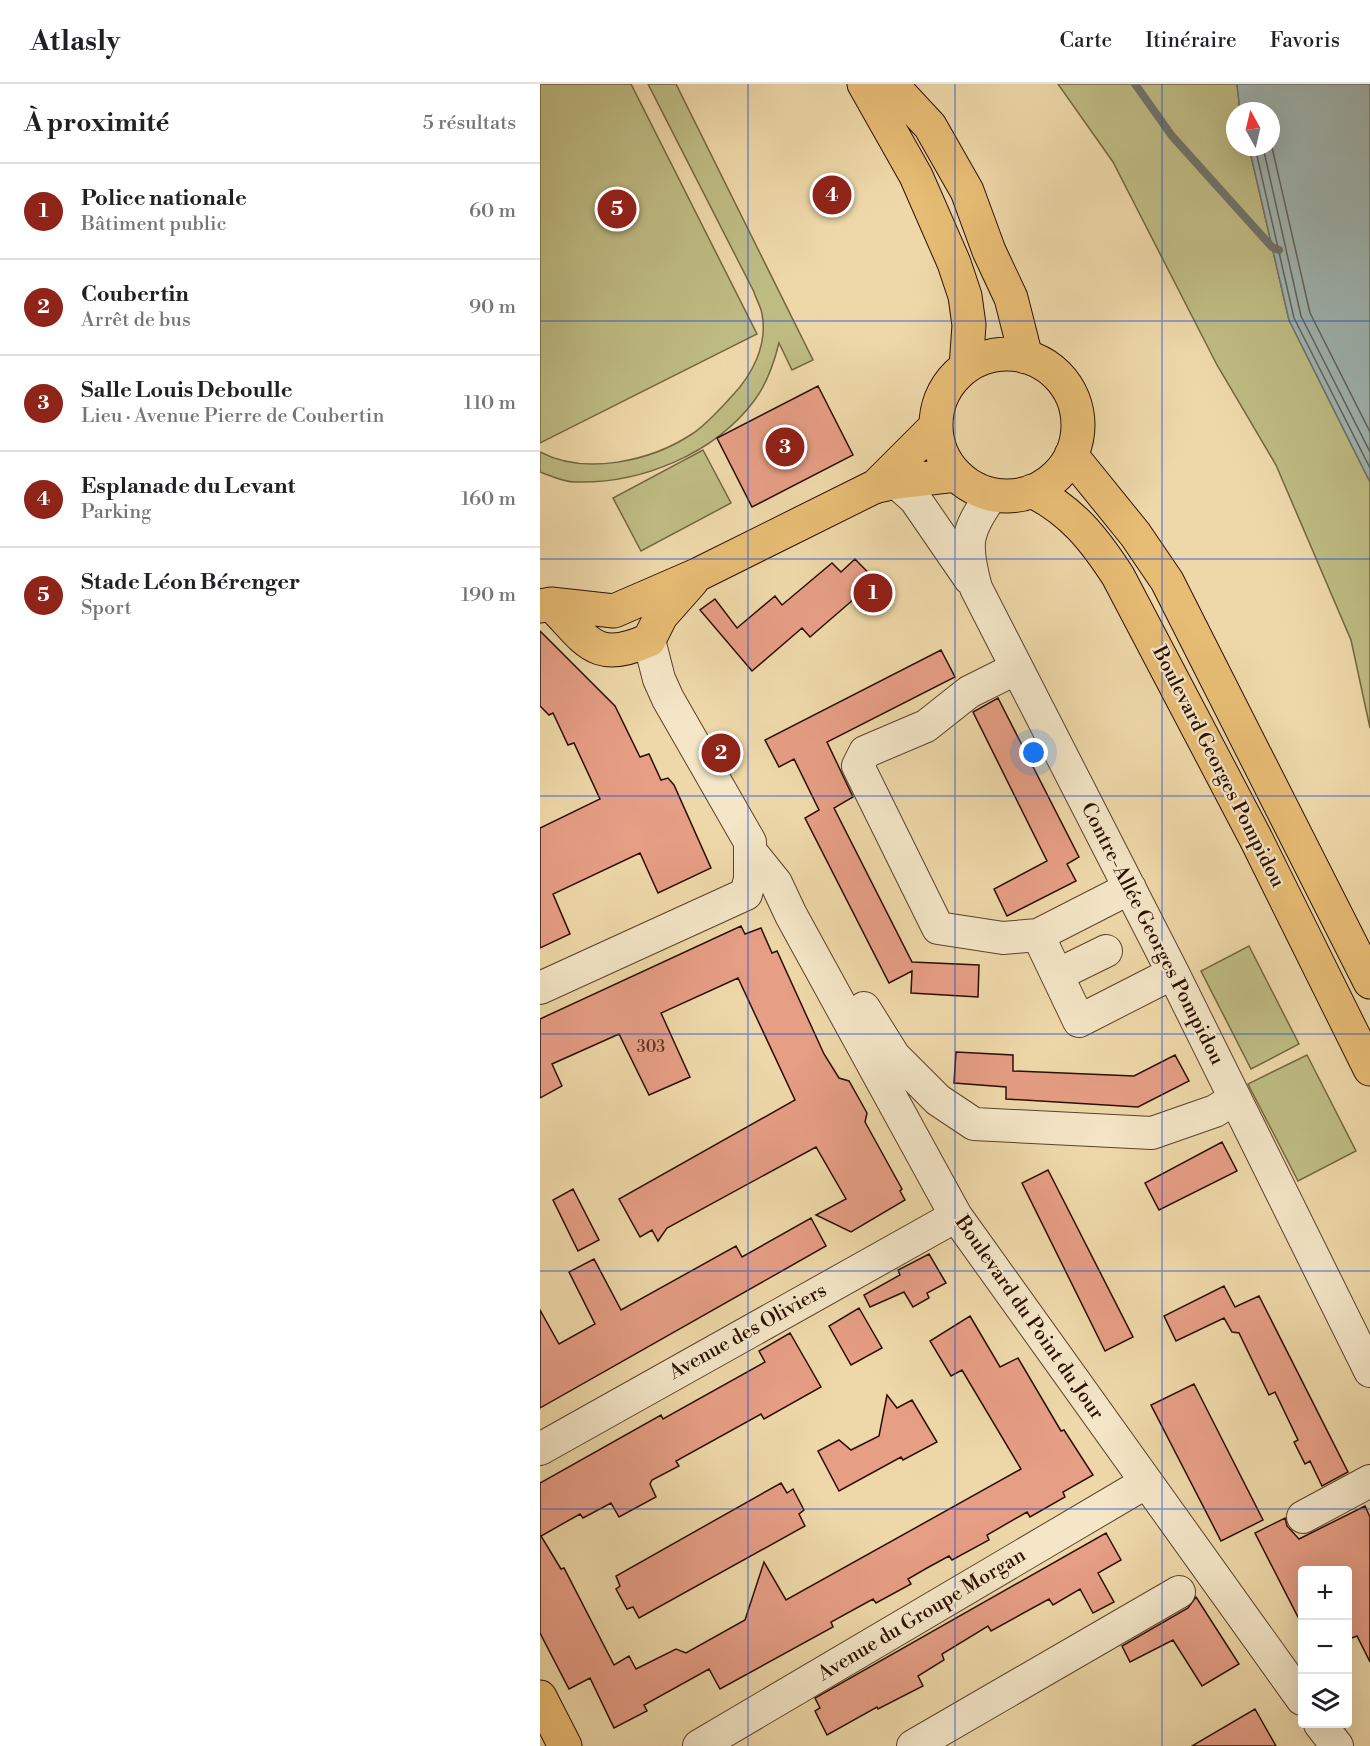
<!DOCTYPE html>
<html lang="fr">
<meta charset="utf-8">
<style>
body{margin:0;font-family:"Libre Bodoni",serif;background:#f2f2f2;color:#202124}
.controls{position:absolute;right:18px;bottom:18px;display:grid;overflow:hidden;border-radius:6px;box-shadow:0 6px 24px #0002}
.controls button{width:54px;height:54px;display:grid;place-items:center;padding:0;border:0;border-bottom:2px solid #e0e0e0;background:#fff;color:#202124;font:30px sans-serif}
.compass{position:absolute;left:686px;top:18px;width:54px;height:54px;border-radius:50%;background:#fff;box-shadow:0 6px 24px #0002;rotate:352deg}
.you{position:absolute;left:494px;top:669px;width:21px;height:21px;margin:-15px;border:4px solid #fff;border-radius:50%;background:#1a73e8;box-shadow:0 0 0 9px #1a73e833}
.badge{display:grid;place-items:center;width:39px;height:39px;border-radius:50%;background:#8f2418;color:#fff;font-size:20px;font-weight:700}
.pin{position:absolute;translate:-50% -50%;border:3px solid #fff;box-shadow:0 2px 6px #0006}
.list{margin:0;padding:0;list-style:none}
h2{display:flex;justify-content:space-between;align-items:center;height:78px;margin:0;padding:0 24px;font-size:26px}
h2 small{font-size:20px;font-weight:400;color:#757577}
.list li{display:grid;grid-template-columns:39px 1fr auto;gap:18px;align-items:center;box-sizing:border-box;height:96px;padding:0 24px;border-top:2px solid #e0e0e0}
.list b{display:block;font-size:22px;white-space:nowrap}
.list p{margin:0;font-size:20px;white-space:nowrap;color:#757577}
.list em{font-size:20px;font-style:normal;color:#757577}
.icon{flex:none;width:33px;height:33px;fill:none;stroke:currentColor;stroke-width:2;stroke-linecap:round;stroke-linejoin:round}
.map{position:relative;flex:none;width:830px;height:1662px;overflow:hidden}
header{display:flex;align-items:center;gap:36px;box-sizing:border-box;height:84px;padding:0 30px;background:#fff;border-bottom:2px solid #e0e0e0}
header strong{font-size:28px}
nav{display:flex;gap:33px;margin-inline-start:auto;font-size:21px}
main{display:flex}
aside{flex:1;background:#fff}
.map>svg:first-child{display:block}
.green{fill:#bfbc84;stroke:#756642;stroke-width:1.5}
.water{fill:#9fb7b4;stroke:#71746c;stroke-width:1.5}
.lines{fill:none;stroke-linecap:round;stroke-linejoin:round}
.shore{stroke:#65635a;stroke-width:1.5}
.stream{stroke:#71746c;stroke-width:8}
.building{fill:#e69e85;stroke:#2b0f00;stroke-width:1.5}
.minor-casing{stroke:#5c412a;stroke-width:34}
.major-casing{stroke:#2b0f00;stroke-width:35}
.minor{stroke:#f4e6c7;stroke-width:32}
.major{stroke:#e7bc74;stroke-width:33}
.grid{fill:none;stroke:#1d4ed8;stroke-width:1.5;stroke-opacity:0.55}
.labels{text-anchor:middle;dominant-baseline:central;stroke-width:4.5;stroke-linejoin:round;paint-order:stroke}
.number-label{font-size:16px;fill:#5a3321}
.street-label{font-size:20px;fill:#2b0f00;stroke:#f4e6c7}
</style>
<header>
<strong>Atlasly</strong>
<nav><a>Carte</a><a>Itinéraire</a><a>Favoris</a></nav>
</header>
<main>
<aside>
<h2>À proximité<small>5 résultats</small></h2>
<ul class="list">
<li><span class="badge">1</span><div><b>Police nationale</b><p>Bâtiment public</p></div><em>60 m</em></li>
<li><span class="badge">2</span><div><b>Coubertin</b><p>Arrêt de bus</p></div><em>90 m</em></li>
<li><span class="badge">3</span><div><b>Salle Louis Deboulle</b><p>Lieu · Avenue Pierre de Coubertin</p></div><em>110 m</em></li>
<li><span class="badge">4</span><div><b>Esplanade du Levant</b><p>Parking</p></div><em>160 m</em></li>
<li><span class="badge">5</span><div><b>Stade Léon Bérenger</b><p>Sport</p></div><em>190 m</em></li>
</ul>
</aside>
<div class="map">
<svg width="830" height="1662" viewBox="0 0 830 1662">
<rect width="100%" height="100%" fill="#eed8a9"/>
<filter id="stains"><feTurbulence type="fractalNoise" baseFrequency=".00333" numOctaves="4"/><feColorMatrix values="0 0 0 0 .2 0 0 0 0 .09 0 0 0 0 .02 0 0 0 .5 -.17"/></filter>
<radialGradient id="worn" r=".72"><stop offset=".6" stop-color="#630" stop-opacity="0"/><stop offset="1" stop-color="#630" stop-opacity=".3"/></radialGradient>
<path class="green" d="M0 0H91L217 250 0 359Z
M108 0H136L273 276 252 286 239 259C234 279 227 300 214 317 174 370 101 400 35 398 24 398 11 392 0 388V368C45 392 111 377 152 350 167 340 180 325 192 312 212 291 228 261 222 230 221 223 216 215 214 208Z
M518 0H697L700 27H695V63H709L749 236 830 398V644L811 556 736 381 677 281 573 78Z
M163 366 191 419 101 467 73 414Z
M709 862 759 960 711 985 661 887Z
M767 971 816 1067 758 1097 708 1000Z"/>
<path class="water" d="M697 0H830V398L749 236 709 63H731V27H700Z"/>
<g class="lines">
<path class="shore" d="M731 59 770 229 830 348
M715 63 754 234 830 384
M723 63 761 232 830 368"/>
<path class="stream" d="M595 0 632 52 732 163 739 166"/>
</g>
<path class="building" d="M278 302 313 371 212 423 177 354Z
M315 475 349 510 326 530 314 515 270 553 262 544 212 587 160 526 175 515 197 544 235 512 242 521 292 479 301 488Z
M0 547 75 622 100 673 109 670 121 696 128 694 134 701 171 784 118 809 100 769 13 810 30 850 0 864V744L60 715 34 659 28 661 13 629 9 631 0 622Z
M401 566 415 593 287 658 313 713 294 724 372 878 439 881 438 913 371 909 372 887 349 899 265 734 279 726 254 675 239 683 225 656Z
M458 614 539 773 527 780 536 797 467 832 454 805 507 777 433 628Z
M201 842 205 850 221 844 232 869 237 867 284 970 299 994 309 997 327 1029 325 1038 362 1105 360 1107 365 1116 311 1148 276 1131 306 1115 276 1063 127 1144 118 1157 112 1146 100 1153 79 1115 255 1016 198 894 121 929 150 993 109 1011 79 950 12 980 22 1002 0 1014V935Z
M416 968 473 971V987L594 992 635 971 649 997 598 1023 466 1015V1003L414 999Z
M682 1058 697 1087 619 1126 605 1099Z
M508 1086 593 1253 565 1267 482 1099Z
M33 1105 59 1156 38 1167 13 1116Z
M271 1134 286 1162 0 1324V1226L19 1260 55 1240 29 1188 54 1175 81 1226 196 1162 202 1173Z
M389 1170 406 1199 387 1209 389 1214 373 1223 364 1208 330 1223 324 1211 360 1191 358 1186Z
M684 1202 695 1223 719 1212 808 1388 782 1402 770 1377 765 1380 754 1358 758 1356 735 1308 729 1311 699 1249 692 1248 684 1234 636 1257 624 1232Z
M319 1224 342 1264 311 1281 289 1242Z
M430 1232 460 1283 478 1274 521 1347 524 1346 553 1391 523 1408 525 1413 490 1433 487 1428 447 1451 449 1456 412 1476 409 1472 387 1484 368 1495 371 1500 336 1519 333 1515 291 1538 293 1543 180 1605 169 1585 104 1621 107 1627 74 1644 50 1594 29 1605 0 1549V1399L121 1331 123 1335 225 1278 219 1267 250 1249 281 1303 224 1335 221 1330 136 1377 139 1382 112 1396 110 1400 116 1413 79 1433 71 1419 43 1434 40 1430 1 1452 21 1485 24 1484 74 1581 89 1572 96 1585 136 1565 146 1569 205 1536 224 1478 246 1516 481 1385 422 1286 411 1292 390 1257Z
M654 1300 723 1436 681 1457 611 1321Z
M347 1311 357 1324 372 1316 397 1358 363 1376 361 1373 299 1407 278 1367 299 1356 311 1366 339 1352Z
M241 1399 247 1409 253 1405 264 1426 259 1430 265 1442 99 1534 93 1523 87 1525 76 1505 80 1502 76 1492Z
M825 1422 830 1433V1578L817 1552 807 1556V1486H762V1541L715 1449 745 1434 747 1442 759 1455Z
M566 1449 581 1476 558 1489 574 1518 553 1529 540 1505 513 1521 509 1515 451 1547 448 1542 402 1570 404 1576 378 1592 383 1602 338 1625 337 1623 287 1651 275 1627 280 1624 275 1614Z
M656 1513 699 1580 662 1602 633 1556 590 1578 582 1562 648 1524Z
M715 1625 736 1662H652Z"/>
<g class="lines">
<g class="minor-casing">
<path id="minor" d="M356 398 375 415 430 495
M452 411C425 448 424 460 436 504L633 889 830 1287
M109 556 119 595 128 615 210 758V795L206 810
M477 584 429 608 386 642 325 668 318 682 398 844 463 854 498 851 590 804
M211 768 236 799 251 831 416 1132 762 1615
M498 851 539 937 633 889
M517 891 566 867
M0 904 206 810
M324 924 354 972 398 1016 434 1040 612 1049 675 1027 694 1015
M0 1365 416 1132
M763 1433 830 1397
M780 1640 797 1662
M159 1662 605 1399
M373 1662 639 1508"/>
</g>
<g class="major-casing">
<path id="major" d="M324 0 376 92 414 179 425 212 429 241 426 283
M351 0 390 42 427 107 449 167 471 214 486 273
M396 341a71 71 0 1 1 142 0a71 71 0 1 1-142 0Z
M531 371 595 450 627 497 830 898
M335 403 395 343
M492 407C532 427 554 455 578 492L715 753 830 985
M11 520C47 556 54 581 109 556L121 532 152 497
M0 522 11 520 74 527 157 491 334 403 356 398 416 391
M0 1613 25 1662"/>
</g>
<use href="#minor" class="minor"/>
<use href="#major" class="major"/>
</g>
<path class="grid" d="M208 0V1662M415 0V1662M622 0V1662M0 237H830M0 475H830M0 712H830M0 950H830M0 1187H830M0 1425H830"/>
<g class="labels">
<g class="number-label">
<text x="111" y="963">303</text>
</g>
<g class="street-label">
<text transform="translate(678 683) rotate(63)">Boulevard Georges Pompidou</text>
<text transform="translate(612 850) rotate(63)">Contre-Allée Georges Pompidou</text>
<text transform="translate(489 1234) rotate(55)">Boulevard du Point du Jour</text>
<text transform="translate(208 1248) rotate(-29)">Avenue des Oliviers</text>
<text transform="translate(382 1531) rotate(-31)">Avenue du Groupe Morgan</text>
</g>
</g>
<rect width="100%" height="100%" filter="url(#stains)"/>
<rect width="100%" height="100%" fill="url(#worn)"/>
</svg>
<div class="controls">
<button>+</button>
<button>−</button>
<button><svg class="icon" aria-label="layers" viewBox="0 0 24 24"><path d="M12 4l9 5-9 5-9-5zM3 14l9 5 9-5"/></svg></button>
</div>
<svg class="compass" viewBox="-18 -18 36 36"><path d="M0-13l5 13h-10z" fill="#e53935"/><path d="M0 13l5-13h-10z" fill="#757577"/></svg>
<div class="you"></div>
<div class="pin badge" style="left:333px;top:509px">1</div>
<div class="pin badge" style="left:181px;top:669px">2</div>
<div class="pin badge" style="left:245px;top:363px">3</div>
<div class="pin badge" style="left:292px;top:111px">4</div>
<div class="pin badge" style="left:77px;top:125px">5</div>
</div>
</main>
